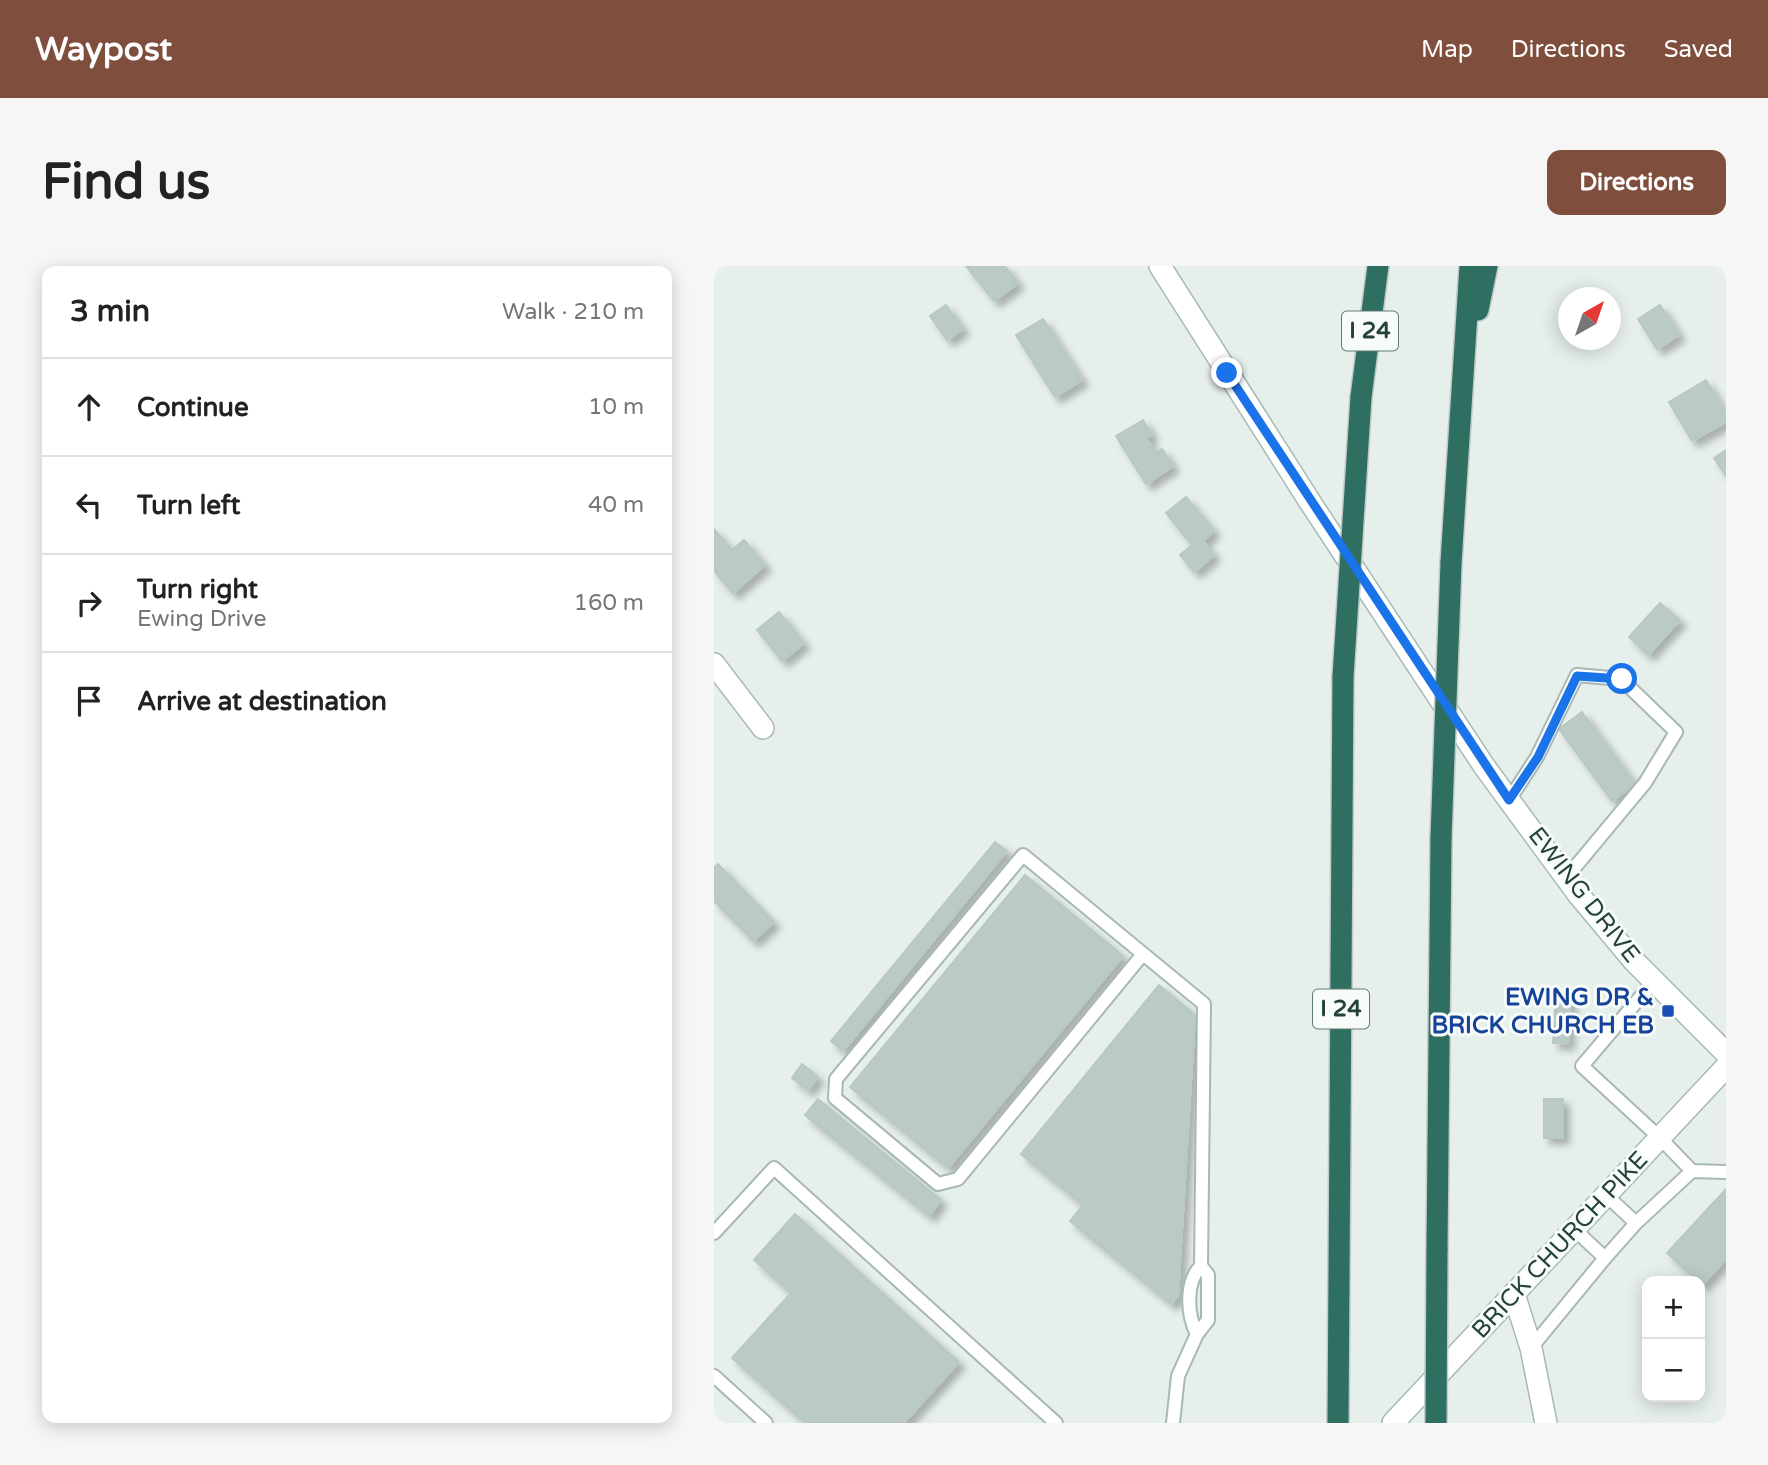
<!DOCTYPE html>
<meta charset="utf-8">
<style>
body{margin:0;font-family:"Varela Round",sans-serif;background:#f6f6f6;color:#222}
.controls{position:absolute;right:21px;bottom:21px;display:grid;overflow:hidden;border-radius:14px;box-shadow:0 4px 18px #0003}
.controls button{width:63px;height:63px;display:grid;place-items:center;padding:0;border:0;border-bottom:2px solid #e0e0e0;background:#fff;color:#222;font:35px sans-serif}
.compass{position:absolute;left:844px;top:21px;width:63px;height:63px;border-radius:50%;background:#fff;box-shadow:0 4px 18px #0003;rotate:40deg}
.stop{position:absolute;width:21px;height:21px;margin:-16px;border:5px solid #1a73e8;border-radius:50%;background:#fff}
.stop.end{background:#1a73e8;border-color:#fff;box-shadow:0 2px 7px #0008}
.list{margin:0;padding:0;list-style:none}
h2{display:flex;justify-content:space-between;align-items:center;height:91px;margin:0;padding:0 28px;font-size:30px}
h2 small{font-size:23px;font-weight:400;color:#767676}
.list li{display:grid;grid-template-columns:46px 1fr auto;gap:21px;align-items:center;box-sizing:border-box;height:98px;padding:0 28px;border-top:2px solid #e0e0e0}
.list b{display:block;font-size:26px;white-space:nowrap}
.list p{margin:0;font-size:23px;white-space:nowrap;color:#767676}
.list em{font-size:23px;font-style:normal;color:#767676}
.icon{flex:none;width:38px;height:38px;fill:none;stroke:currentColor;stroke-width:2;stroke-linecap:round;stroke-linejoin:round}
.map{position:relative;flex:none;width:1012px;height:1157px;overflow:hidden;border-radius:14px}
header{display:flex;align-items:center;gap:42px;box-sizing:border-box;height:98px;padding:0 35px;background:#804e3d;color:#fff}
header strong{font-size:33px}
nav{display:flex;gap:38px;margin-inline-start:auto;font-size:24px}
.intro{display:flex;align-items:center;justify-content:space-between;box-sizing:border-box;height:168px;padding:0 42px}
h1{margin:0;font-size:49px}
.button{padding:18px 32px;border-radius:14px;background:#804e3d;color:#fff;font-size:24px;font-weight:700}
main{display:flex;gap:42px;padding:0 42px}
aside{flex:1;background:#fff;border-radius:14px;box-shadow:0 4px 18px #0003}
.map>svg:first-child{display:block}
.building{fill:#bbcac4;stroke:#b8c9c2;stroke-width:2;filter:url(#shadow)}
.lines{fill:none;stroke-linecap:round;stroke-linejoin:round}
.lane-casing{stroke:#a8b8b2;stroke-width:16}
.street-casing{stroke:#a8b8b2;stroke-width:24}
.secondary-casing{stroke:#a4bbb3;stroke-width:24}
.highway-casing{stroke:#c2cac8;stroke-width:24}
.lane{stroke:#fff;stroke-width:12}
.street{stroke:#fff;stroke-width:21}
.secondary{stroke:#fff;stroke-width:21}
.highway{stroke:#2f6f62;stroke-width:21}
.highway-bridge-casing{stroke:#c2cac8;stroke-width:24;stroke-linecap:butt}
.highway-bridge{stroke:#2f6f62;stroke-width:21}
.route{stroke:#1a73e8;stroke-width:9}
.transit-dot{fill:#1a4fb4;stroke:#f7fbf9;stroke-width:2.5}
.labels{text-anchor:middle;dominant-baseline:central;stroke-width:6;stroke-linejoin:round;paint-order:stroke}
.shield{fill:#f7fbf9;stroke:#637a73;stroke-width:2}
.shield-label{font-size:23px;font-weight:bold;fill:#24423a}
.street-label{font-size:24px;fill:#24423a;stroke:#f7fbf9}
.transit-label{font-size:24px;font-weight:bold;fill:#164399;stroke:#f7fbf9;text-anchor:end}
</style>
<header>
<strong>Waypost</strong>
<nav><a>Map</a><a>Directions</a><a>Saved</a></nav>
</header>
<div class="intro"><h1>Find us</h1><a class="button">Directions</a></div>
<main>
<aside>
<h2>3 min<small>Walk · 210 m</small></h2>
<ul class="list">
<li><svg class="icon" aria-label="ahead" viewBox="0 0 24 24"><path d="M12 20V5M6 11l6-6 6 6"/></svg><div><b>Continue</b></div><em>10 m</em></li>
<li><svg class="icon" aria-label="left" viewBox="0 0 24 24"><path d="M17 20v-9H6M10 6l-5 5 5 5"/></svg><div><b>Turn left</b></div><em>40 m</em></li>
<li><svg class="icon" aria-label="right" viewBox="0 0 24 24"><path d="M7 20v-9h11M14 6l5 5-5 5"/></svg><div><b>Turn right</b><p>Ewing Drive</p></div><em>160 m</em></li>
<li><svg class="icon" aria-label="arrive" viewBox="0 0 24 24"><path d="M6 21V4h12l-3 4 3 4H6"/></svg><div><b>Arrive at destination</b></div></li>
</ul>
</aside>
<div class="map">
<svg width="1012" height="1157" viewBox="0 0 1012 1157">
<defs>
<filter id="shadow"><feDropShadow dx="6" dy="6" stdDeviation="3.5" flood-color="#0004"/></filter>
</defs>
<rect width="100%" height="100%" fill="#e6efeb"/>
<path class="building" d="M252 0H291L304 17 280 35Z
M232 39 249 63 233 74 216 50Z
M946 39 965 69 943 83 924 53Z
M329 53 368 114 341 131 302 69Z
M992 114 1012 148V156L978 175 955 136Z
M429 154 438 169 432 172 442 187 448 183 459 200 432 218 402 170Z
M1012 184V210L1000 192Z
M472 231 500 265 489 275 500 289 480 306 466 289 478 279 452 247Z
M0 263 18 284 30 274 51 299 19 327 0 305Z
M946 337 966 354 934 389 915 371Z
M65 346 90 377 68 395 43 364Z
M868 446 921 518 898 535 845 463Z
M281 576 293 585 129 785 117 775Z
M4 598 60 656 39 675 0 635V602Z
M311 609 409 690 234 902 136 821Z
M445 719 481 749 464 1030 457 1038 356 955 369 939 307 888Z
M842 728 857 729 854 778 839 777Z
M88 798 104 811 94 824 78 812Z
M104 833 227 934 215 950 91 849Z
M830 833H849V872H830Z
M1012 923V993L988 1019 953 987Z
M81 948 245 1096 190 1157H91L18 1092 77 1027 40 994Z"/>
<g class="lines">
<g class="lane-casing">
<path id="lane" d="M795 534 823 491 863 409 907 413 962 466 931 517 852 612
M429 688 244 913 224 918 121 832 122 813 309 589 490 738 487 1000
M978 905 1012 906
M922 957 978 905 946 872 868 800 940 715
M0 967 60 902 342 1157
M891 992 922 957 892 929
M817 1082 891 992 860 963
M0 1110 52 1157
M459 1157 464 1110 483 1068 494 1054V1009L487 1000C471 1016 473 1049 483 1068"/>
</g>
<g class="street-casing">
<path id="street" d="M0 398 49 462
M800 1028 817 1082 832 1157"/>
</g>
<g class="secondary-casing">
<path id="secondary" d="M446 0 596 236 770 500 864 628 920 695 1012 787
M679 1157 1012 801"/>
</g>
<g class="highway-casing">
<path id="highway" d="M764 44 773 0
M647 131 664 0
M737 297 756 0
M723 984 727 572
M624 1157 629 411"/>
</g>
<use href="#lane" class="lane"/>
<use href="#street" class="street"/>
<use href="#secondary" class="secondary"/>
<use href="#highway" class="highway"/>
<g class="highway-bridge-casing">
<path id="highway-bridge" d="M629 411 647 131
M727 572 737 297
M722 1157 723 984"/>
</g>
<use href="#highway-bridge" class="highway-bridge"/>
</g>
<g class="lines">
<path class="route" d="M513 107 795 534 824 491 863 410 908 413"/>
</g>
<rect class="transit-dot" x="947" y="738" width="14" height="14" rx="3.5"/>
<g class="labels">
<g class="shield">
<rect x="628" y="45.5" width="56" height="39" rx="5"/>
<rect x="599" y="723.5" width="56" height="39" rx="5"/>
</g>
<g class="shield-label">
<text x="656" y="65">I 24</text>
<text x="627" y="743">I 24</text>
</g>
<g class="street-label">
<text transform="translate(870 629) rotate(52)">EWING DRIVE</text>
<text transform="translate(846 979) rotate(-47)">BRICK CHURCH PIKE</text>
</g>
<g class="transit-label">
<text x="940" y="731">EWING DR &amp;<tspan x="940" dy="28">BRICK CHURCH EB</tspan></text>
</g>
</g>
</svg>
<div class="controls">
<button>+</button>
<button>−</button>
</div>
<svg class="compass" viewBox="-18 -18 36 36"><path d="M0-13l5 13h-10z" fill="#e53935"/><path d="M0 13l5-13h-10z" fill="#767676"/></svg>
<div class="stop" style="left:908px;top:413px"></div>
<div class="stop end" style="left:513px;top:107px"></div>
</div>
</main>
